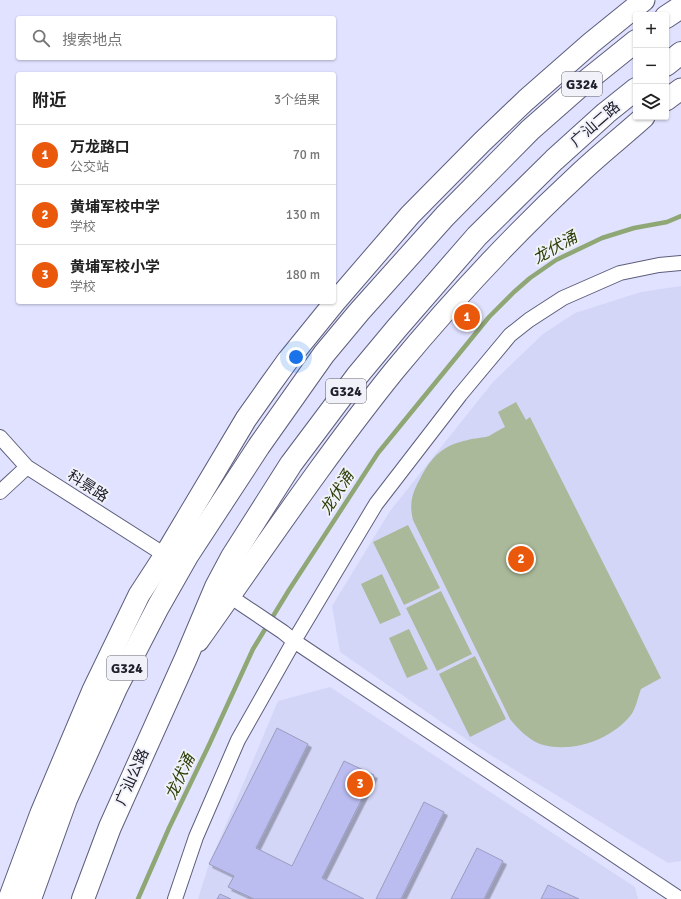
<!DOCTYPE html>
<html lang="zh">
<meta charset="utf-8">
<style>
body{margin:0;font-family:Signika,"Noto Sans SC",sans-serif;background:#f2f2f2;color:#222}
.controls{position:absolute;right:12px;top:12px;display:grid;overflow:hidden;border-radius:4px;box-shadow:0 1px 3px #0004}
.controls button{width:36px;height:36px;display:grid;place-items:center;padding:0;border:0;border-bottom:1px solid #e0e0e0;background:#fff;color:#222;font:20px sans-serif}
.you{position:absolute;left:296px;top:357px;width:14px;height:14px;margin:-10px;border:3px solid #fff;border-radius:50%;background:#1a73e8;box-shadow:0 0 0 6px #1a73e833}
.badge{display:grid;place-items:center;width:26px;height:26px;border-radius:50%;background:#ea580c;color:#fff;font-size:13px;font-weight:700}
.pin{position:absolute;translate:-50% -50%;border:2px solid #fff;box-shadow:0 1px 4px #0006}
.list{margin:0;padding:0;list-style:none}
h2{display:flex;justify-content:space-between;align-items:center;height:52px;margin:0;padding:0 16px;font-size:17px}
h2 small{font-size:13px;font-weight:400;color:#767676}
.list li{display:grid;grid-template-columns:26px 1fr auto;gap:12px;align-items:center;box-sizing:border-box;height:60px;padding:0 16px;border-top:1px solid #e0e0e0}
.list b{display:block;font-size:15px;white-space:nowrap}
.list p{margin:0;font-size:13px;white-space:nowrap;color:#767676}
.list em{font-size:13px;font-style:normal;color:#767676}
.icon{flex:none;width:22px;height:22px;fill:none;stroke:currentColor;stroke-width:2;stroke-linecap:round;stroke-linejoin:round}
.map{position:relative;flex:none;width:681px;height:899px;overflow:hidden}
.search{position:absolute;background:#fff;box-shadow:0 1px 3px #0004;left:16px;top:16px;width:320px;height:44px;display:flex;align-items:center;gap:10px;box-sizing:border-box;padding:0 14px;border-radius:4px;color:#767676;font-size:15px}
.panel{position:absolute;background:#fff;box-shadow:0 1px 3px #0004;left:16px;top:72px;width:320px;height:232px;border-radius:4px}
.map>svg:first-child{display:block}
.built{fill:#d4d6f8}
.green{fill:#aab99a}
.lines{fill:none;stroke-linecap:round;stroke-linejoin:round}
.stream{stroke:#8fa675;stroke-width:4.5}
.building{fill:#bbbdf1;stroke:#9a9cbd;filter:url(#shadow)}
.street-casing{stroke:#5d5e7c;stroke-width:16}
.secondary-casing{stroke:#5d5e7c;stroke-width:23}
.highway-casing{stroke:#5d5e7c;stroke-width:24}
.street{stroke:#fff;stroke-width:14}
.secondary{stroke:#fff;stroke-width:21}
.highway{stroke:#fff;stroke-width:22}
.labels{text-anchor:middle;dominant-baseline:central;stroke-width:4;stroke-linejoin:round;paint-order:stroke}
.shield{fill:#f1f2f9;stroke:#5f5f6a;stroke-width:1}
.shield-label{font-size:14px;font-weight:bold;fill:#20202d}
.street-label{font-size:15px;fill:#20202d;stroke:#f1f2f9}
.water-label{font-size:16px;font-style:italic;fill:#2b3f07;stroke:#f1f2f9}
</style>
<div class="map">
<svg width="681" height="899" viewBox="0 0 681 899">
<defs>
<filter id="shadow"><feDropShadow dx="3.5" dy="3.5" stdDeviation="0" flood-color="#0004"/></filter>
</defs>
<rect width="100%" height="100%" fill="#e1e2ff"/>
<path class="built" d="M681 286V861L668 863 479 748 340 652 332 606 390 511 493 382 543 334 575 313 641 292Z
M330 687 635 887 638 899H198L208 867 278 701Z"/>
<path class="green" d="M516 402 526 420 530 417 661 678 641 689C638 697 636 708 631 715 611 740 571 754 540 744 528 739 518 729 510 719L413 520C409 504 412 493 420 479 431 457 443 445 468 440 474 438 483 438 489 436 494 433 499 430 505 427L498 412Z
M408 525 440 588 404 605 373 542Z
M382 574 401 615 380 624 361 584Z
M441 591 472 654 437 671 406 608Z
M409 629 428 669 407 678 389 638Z
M475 656 506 719 470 737 439 674Z"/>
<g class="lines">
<path class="stream" d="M138 899 169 828 209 745 253 649 289 590 378 453 489 317 514 292 530 278 556 260 602 238 634 228 667 222 681 216"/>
</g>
<path class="building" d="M277 728 308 744 256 848 292 866 344 761 374 775 322 878 364 899H254L228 887 234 876 209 864Z
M424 802 444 812 401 899H376Z
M477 848 503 861 484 899H451Z
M548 885 579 899H541Z
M220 894 231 899H217Z"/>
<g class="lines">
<g class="street-casing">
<path id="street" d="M0 437 27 467 165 555
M0 492 27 467
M222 591 283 632 294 641 680 899
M175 899 196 837 238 740 294 641 376 504 460 395 510 335 529 320 563 298 620 273 659 265 681 263"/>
</g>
<g class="secondary-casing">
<path id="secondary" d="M666 100 681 89
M198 641C262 551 324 458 394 371 451 302 513 235 579 174 600 154 623 136 644 117
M9 899 41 813 93 690 139 595 165 555 246 419 270 385 288 360 335 302 410 215 482 142 526 100 591 43 644 0"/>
</g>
<g class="highway-casing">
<path id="highway" d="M666 17 681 7
M666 65 681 53
M30 899 66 799 116 688 158 607 187 556 259 446 324 354 359 312 445 216 530 130 580 86 636 41
M83 899 110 827 186 658 216 587 232 557 291 464 357 376 397 328 477 236 554 160 606 113 636 89"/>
</g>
<use href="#street" class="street"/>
<use href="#secondary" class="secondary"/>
<use href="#highway" class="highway"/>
</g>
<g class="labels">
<g class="shield">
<rect x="562" y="72" width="40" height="24" rx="3"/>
<rect x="326" y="379" width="40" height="24" rx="3"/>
<rect x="107" y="656" width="40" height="24" rx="3"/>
</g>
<g class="shield-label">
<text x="582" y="84">G324</text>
<text x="346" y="391">G324</text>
<text x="127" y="668">G324</text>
</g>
<g class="street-label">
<text transform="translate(595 124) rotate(-41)">广汕二路</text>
<text transform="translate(88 486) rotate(33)">科景路</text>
<text transform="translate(132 777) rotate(-66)">广汕公路</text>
</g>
<g class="water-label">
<text transform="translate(555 248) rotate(-30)">龙伏涌</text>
<text transform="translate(337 493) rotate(-58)">龙伏涌</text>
<text transform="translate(180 777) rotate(-65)">龙伏涌</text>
</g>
</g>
</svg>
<div class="controls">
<button>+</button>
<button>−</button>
<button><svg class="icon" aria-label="layers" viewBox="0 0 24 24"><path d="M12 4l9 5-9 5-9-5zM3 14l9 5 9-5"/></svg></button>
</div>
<div class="you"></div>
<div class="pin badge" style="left:467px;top:317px">1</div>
<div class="pin badge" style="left:521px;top:559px">2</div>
<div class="pin badge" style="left:360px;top:784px">3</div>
<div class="search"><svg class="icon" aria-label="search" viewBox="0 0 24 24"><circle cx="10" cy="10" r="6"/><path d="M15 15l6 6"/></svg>搜索地点</div>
<section class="panel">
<h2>附近<small>3个结果</small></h2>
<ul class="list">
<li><span class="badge">1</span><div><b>万龙路口</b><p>公交站</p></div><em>70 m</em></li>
<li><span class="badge">2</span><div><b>黄埔军校中学</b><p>学校</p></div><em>130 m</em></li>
<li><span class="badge">3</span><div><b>黄埔军校小学</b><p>学校</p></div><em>180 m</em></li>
</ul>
</section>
</div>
